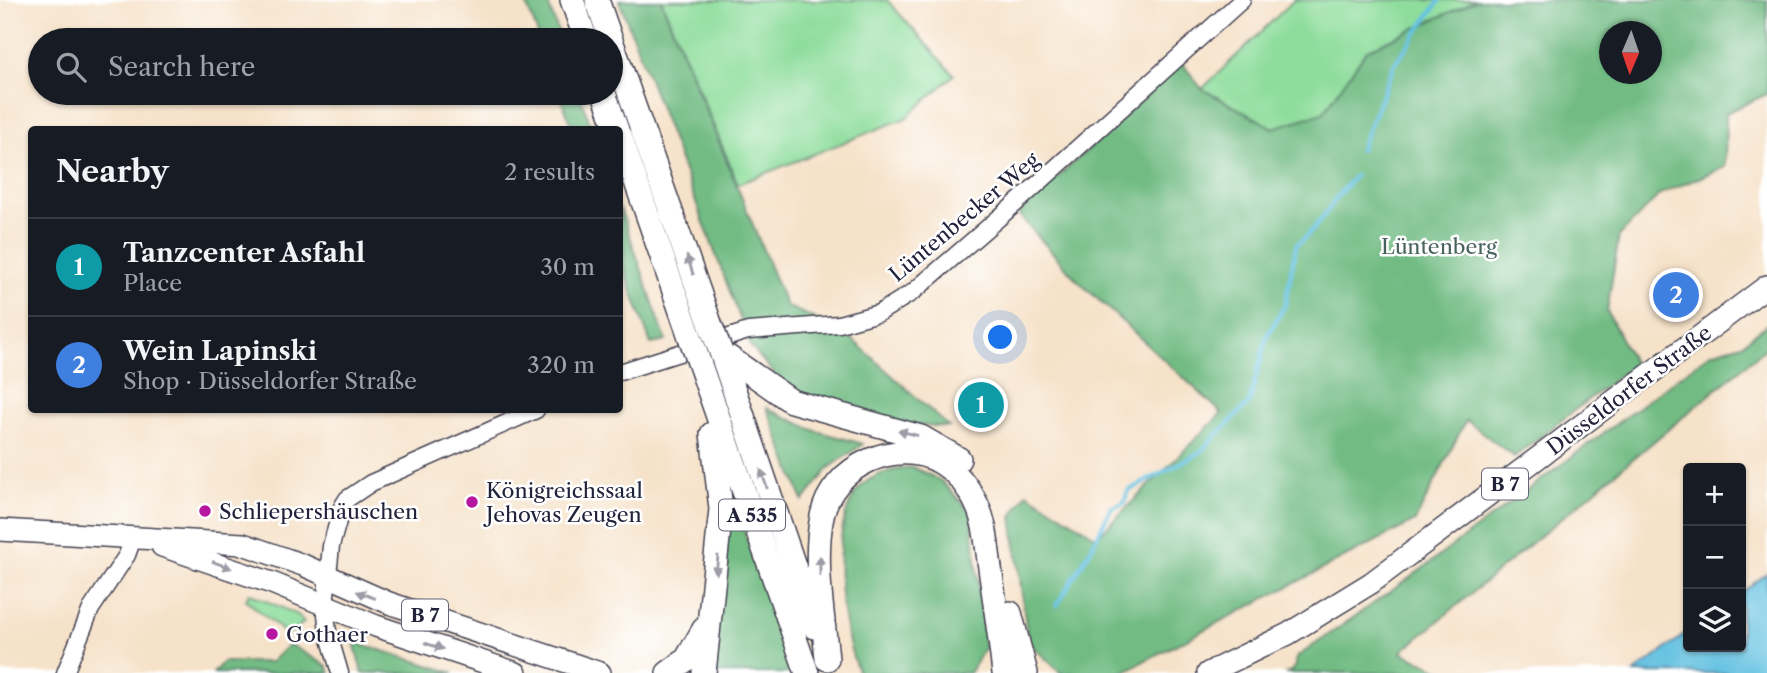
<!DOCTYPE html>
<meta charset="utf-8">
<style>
body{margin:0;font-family:"Libre Caslon Text",serif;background:#20242c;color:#f1f3f6}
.controls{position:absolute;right:21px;bottom:21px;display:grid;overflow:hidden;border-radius:7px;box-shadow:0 2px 5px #0004}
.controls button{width:63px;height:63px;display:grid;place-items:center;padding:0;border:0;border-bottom:2px solid #363941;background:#171b24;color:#f1f3f6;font:35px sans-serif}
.compass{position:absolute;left:1599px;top:21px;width:63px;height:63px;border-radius:50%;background:#171b24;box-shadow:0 2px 5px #0004;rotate:182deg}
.you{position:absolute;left:1001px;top:338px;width:24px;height:24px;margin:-18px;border:5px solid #fff;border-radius:50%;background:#1a73e8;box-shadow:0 0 0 10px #1a73e833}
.badge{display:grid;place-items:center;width:46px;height:46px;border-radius:50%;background:#d690ce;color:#fff;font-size:23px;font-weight:700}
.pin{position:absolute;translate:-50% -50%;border:4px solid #fff;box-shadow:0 2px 7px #0006}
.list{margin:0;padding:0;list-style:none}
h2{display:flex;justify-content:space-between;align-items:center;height:91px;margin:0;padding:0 28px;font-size:30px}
h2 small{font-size:23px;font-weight:400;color:#9ea1a6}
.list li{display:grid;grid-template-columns:46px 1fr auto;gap:21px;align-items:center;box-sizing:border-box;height:98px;padding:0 28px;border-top:2px solid #363941}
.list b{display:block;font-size:26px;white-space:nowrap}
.list p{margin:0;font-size:23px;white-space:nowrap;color:#9ea1a6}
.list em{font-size:23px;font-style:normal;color:#9ea1a6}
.icon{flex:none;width:38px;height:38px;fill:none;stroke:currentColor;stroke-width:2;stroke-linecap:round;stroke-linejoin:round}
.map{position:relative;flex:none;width:1767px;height:673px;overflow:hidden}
.search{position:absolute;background:#171b24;box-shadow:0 2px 5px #0004;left:28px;top:28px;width:595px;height:77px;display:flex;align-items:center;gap:18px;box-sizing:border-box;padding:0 24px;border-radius:38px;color:#9ea1a6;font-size:26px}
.panel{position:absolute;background:#171b24;box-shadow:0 2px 5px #0004;left:28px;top:126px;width:595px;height:287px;border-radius:7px}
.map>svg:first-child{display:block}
.green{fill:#8edd9c;stroke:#58806c;stroke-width:2}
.forest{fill:#72bc84;stroke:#4a6f60;stroke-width:2;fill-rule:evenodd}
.water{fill:#63c1e1;stroke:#42728e;stroke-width:2}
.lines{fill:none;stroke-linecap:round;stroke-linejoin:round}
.stream{stroke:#63c1e1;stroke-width:4.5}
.minor-casing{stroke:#423f50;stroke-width:19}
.major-casing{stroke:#423f50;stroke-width:24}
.highway-casing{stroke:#423f50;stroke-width:26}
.minor{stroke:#fff;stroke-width:16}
.major{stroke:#fff;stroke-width:21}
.highway{stroke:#fff;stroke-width:23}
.highway-bridge-casing{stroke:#423f50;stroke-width:26;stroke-linecap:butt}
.highway-bridge{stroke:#fff;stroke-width:23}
.oneway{fill:#9c9ca7}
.poi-dot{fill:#b5179e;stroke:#fff;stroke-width:2.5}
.labels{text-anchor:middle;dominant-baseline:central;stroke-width:5;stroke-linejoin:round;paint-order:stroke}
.shield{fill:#fff;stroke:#646476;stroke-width:2}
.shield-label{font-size:19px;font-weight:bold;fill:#22223b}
.street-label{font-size:21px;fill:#22223b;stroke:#fff}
.park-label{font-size:21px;fill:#48635d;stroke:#fff}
.poi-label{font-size:21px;fill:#22223b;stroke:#fff;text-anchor:start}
</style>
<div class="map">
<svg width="1767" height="673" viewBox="0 0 1767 673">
<rect width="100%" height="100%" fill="#fff"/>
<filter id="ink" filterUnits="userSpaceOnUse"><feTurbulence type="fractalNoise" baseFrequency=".0143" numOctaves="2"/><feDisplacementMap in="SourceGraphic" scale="14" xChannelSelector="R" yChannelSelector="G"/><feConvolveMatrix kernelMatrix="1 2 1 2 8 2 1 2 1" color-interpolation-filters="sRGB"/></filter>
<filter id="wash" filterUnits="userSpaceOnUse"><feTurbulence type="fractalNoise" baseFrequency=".00686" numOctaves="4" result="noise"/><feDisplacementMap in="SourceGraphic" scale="28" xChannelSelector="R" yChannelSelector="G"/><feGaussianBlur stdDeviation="1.57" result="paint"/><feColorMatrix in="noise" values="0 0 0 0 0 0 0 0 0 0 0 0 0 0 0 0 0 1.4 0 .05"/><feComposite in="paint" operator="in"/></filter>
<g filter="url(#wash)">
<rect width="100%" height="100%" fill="#f6e2c9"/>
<path class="green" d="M661 0H887L954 75 906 118 738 184Z
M1294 0H1477L1367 50 1323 113 1273 128 1202 89Z
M249 593 298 615 304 622 293 632H284L246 600Z"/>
<path class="forest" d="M525 0H547L561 40H540Z
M619 0H661L786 306 843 331 949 427 900 424 788 390 751 347Z
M1477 0H1767V94L1726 113 1725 167 1660 194 1619 236 1607 311 1634 364 1514 457 1466 420 1415 521 1121 673H1061L1028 642 1012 516 1027 493 1097 537 1222 413 1077 280 1018 214 1182 63 1202 89 1273 128 1323 113 1367 50ZM1610 32H1652V74H1610Z
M559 93H579L592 129H573Z
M620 208 666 341 651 344 620 258Z
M1767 324V347L1401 652 1446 673H1287L1295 668 1297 657 1411 577 1711 353 1742 344Z
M767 408 813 430 863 444 829 468 803 501Z
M912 467 940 480 971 512 985 647 969 673H859C840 631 824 513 866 482 880 472 896 469 912 467Z
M729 488 793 671 790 673H711Z
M354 642 454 673H362Z
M289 644 327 666 330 673H213L223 662H271Z"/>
<path class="water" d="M1767 573V673H1634L1688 632V647H1741V593Z"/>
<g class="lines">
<path class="stream" d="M1360 150 1395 63 1440 0
M1057 605 1090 551 1111 508 1124 503 1128 491 1199 453 1249 403 1267 336 1285 305 1296 245C1323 225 1331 199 1355 176"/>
</g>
</g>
<g filter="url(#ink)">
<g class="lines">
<g class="minor-casing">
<path id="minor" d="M620 372 748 331 839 324 879 313 913 292 1022 198 1242 0
M65 673 91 609 127 555 133 538
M340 673 328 632 325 605 331 546 342 507 347 499 371 483 536 410"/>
</g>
<g class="major-casing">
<path id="major" d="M0 530 243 544 303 565 389 603 600 673
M162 546 272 583 376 626 516 673
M1208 673 1288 634 1371 583 1767 286"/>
</g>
<g class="highway-casing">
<path id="highway" d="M572 0 586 40
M597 0 712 329
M604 93 617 130
M620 136 690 337
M721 352 791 401 921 437 959 459
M721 352 815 627
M698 359 807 673
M1010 613 1026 673
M827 659C823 613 813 561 822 516 832 466 896 437 940 462 957 472 969 488 977 505 986 524 987 548 990 568 995 603 1000 638 1004 673
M668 673 686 660 704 629
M704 673 721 509 712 434"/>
</g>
<use href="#minor" class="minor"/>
<use href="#major" class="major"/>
<use href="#highway" class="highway"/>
<g class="highway-bridge-casing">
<path id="highway-bridge" d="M712 329 721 352
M690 337 698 359"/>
</g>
<use href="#highway-bridge" class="highway-bridge"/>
</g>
<defs><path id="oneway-solid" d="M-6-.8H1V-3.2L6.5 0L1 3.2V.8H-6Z" transform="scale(1.75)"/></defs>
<g class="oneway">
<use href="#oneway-solid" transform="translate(690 265) rotate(-109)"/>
<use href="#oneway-solid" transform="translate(908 433) rotate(-165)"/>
<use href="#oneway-solid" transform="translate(764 479) rotate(-109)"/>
<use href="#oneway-solid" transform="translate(222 565) rotate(20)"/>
<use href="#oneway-solid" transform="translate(717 565) rotate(96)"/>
<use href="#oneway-solid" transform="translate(820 566) rotate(-90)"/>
<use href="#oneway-solid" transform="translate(366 595) rotate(-159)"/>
<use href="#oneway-solid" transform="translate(434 646) rotate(19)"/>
</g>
</g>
<g class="poi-dot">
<circle cx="472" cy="502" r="7"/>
<circle cx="205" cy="511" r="7"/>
<circle cx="272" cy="634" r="7"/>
</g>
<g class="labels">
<g class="shield">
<rect x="1482" y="468.5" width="46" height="31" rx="5"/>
<rect x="719" y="499.5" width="66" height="31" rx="5"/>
<rect x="402" y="599.5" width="46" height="31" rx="5"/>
</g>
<g class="shield-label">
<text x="1505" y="484">B 7</text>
<text x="752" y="515">A 535</text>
<text x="425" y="615">B 7</text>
</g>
<g class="street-label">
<text transform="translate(964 217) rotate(-40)">Lüntenbecker Weg</text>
<text transform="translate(1629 390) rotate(-37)">Düsseldorfer Straße</text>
</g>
<g class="park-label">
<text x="1439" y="246">Lüntenberg</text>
</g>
<g class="poi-label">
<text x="486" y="490">Königreichssaal<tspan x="486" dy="24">Jehovas Zeugen</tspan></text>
<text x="219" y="511">Schliepershäuschen</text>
<text x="286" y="634">Gothaer</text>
</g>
</g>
</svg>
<div class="controls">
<button>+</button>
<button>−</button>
<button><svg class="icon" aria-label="layers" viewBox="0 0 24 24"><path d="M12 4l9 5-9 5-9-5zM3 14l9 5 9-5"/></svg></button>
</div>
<svg class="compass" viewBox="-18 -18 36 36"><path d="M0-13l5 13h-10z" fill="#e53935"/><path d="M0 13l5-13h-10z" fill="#9ea1a6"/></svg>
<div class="you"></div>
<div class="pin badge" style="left:981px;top:405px;background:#0f9aa8">1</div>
<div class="pin badge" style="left:1676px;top:295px;background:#3f7fe0">2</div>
<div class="search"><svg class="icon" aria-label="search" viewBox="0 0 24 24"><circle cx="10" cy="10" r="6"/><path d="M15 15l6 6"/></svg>Search here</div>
<section class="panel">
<h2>Nearby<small>2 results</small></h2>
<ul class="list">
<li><span class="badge" style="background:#0f9aa8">1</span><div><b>Tanzcenter Asfahl</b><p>Place</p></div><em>30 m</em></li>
<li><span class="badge" style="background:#3f7fe0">2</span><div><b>Wein Lapinski</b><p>Shop · Düsseldorfer Straße</p></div><em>320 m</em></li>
</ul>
</section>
</div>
